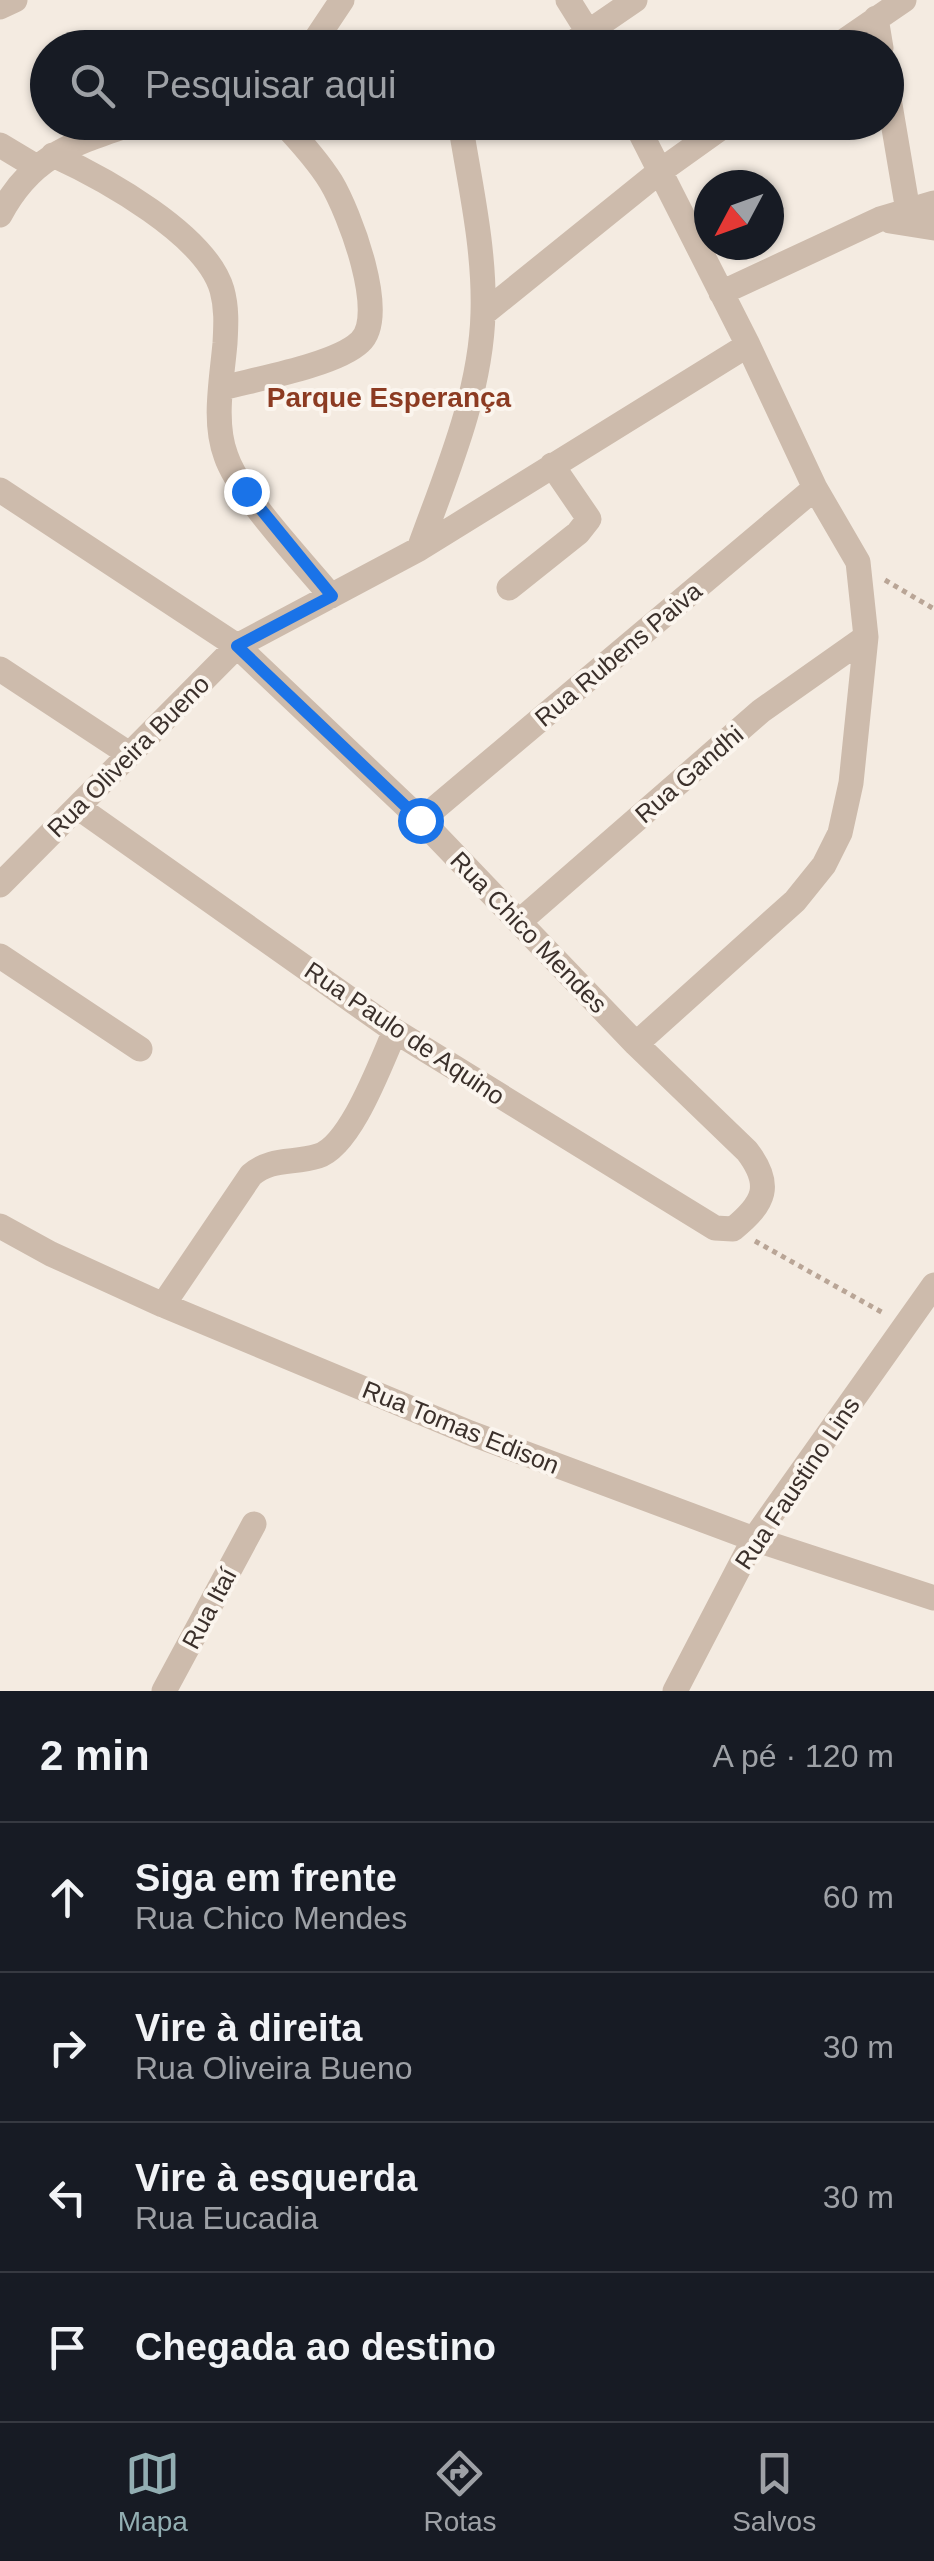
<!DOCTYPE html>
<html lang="pt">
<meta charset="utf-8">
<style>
body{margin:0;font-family:Helvetica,sans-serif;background:#20242c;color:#f1f3f6}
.compass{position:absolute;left:694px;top:170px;width:90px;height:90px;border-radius:50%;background:#171b24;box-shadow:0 2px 8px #0004;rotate:229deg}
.stop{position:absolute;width:30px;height:30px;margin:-22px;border:8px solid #1a73e8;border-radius:50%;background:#fff}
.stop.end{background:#1a73e8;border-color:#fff;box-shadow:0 2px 10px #0008}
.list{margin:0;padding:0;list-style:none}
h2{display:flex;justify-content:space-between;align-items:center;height:130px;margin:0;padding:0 40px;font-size:42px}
h2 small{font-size:32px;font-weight:400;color:#9ea1a6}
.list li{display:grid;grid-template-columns:65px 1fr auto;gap:30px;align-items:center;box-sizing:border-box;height:150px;padding:0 40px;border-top:2px solid #363941}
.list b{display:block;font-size:38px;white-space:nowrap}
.list p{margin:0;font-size:32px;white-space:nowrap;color:#9ea1a6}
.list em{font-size:32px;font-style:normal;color:#9ea1a6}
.icon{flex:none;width:55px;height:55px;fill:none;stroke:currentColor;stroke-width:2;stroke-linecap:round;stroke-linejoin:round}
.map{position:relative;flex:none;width:934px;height:1691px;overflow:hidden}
.search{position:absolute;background:#171b24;box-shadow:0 2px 8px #0004;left:30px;right:30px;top:30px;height:110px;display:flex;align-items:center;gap:25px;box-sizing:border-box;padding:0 35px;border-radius:55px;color:#9ea1a6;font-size:38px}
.sheet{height:730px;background:#171b24}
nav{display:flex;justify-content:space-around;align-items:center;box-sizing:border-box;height:140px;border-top:2px solid #363941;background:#171b24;font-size:28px;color:#9ea1a6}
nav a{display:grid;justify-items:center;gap:5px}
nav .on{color:#92aeb2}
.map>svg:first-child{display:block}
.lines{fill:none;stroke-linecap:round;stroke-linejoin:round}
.path{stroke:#b9a596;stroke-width:5;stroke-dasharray:5 5;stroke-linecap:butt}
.minor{stroke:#cdbbac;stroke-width:25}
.route{stroke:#1a73e8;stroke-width:12}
.labels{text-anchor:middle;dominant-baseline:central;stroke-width:8;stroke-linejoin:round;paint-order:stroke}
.street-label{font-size:25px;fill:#3b302b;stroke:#fbf5ee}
.neighbourhood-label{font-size:28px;font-weight:bold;fill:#8c3b22;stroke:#fbf5ee}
</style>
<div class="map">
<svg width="934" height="1691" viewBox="0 0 934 1691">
<rect width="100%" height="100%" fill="#f4ebe1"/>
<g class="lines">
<path class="path" d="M885 580 934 609
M755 1241 885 1314"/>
<path class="minor" d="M568 0 598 48
M0 7 15 0
M876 18 881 48
M310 48 342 0
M565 48 635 0
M834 48 904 0
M886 81 908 211
M635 122 748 345 815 488 858 562 866 637 851 783 840 833 824 865 795 901 636 1044
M0 145 35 166
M53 155C103 178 206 234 222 290 227 308 226 325 225 343 222 379 213 422 226 456 239 495 303 562 331 596
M0 215C33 153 74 144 137 122
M890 221 934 228
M721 293 880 219 934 203
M483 314 659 172 729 122
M222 388C256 379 336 365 360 342 389 316 349 212 331 182 318 161 300 141 282 122
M0 490 237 646 421 820 636 1044 747 1151C773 1185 765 1203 733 1229L715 1228 395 1031 79 808
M419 549C446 474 481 394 483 313 485 249 470 185 460 122
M509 588 578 533 589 519 552 465
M0 669 129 754
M421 820 815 488
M0 885 237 646 419 549 748 345
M520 921 761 711 866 637
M0 956 140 1049
M0 1226 51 1254 163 1305 470 1433 754 1539 934 1598
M163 1305 251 1175C272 1157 293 1164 318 1156 351 1146 381 1062 395 1031
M164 1691 254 1524
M675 1691 754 1539 934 1285"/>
</g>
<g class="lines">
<path class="route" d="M246 491 332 596 237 646 420 820"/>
</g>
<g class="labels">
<g class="street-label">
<text transform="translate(618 654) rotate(-40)">Rua Rubens Paiva</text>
<text transform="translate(128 756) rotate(-45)">Rua Oliveira Bueno</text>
<text transform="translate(689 774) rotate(-41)">Rua Gandhi</text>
<text transform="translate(529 932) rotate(46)">Rua Chico Mendes</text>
<text transform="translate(405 1033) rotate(34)">Rua Paulo de Aquino</text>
<text transform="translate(461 1427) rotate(22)">Rua Tomas Edison</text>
<text transform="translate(797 1483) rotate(-56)">Rua Faustino Lins</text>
<text transform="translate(209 1608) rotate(-62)">Rua Itaí</text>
</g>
<g class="neighbourhood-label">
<text x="389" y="397">Parque Esperança</text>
</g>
</g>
</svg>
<svg class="compass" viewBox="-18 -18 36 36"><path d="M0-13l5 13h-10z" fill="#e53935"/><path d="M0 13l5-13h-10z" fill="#9ea1a6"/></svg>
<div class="stop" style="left:420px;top:820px"></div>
<div class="stop end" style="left:246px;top:491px"></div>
<div class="search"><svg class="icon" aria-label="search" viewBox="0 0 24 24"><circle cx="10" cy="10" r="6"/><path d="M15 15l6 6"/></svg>Pesquisar aqui</div>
</div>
<section class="sheet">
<h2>2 min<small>A pé · 120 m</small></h2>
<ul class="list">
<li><svg class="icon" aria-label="ahead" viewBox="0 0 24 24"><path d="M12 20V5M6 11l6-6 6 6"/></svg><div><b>Siga em frente</b><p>Rua Chico Mendes</p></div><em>60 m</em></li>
<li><svg class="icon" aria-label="right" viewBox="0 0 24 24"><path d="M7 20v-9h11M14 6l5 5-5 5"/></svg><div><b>Vire à direita</b><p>Rua Oliveira Bueno</p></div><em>30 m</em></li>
<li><svg class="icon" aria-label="left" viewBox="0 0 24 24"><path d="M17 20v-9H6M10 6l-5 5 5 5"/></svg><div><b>Vire à esquerda</b><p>Rua Eucadia</p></div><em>30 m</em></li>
<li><svg class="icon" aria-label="arrive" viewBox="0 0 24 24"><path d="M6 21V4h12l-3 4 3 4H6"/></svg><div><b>Chegada ao destino</b></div></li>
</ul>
</section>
<nav>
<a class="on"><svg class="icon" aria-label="map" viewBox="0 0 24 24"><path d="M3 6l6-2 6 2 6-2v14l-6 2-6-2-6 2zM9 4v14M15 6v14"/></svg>Mapa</a>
<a><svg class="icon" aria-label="directions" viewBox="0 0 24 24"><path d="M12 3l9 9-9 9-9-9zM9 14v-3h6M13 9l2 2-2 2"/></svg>Rotas</a>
<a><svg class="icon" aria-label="saved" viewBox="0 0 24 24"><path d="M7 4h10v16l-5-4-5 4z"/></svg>Salvos</a>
</nav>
